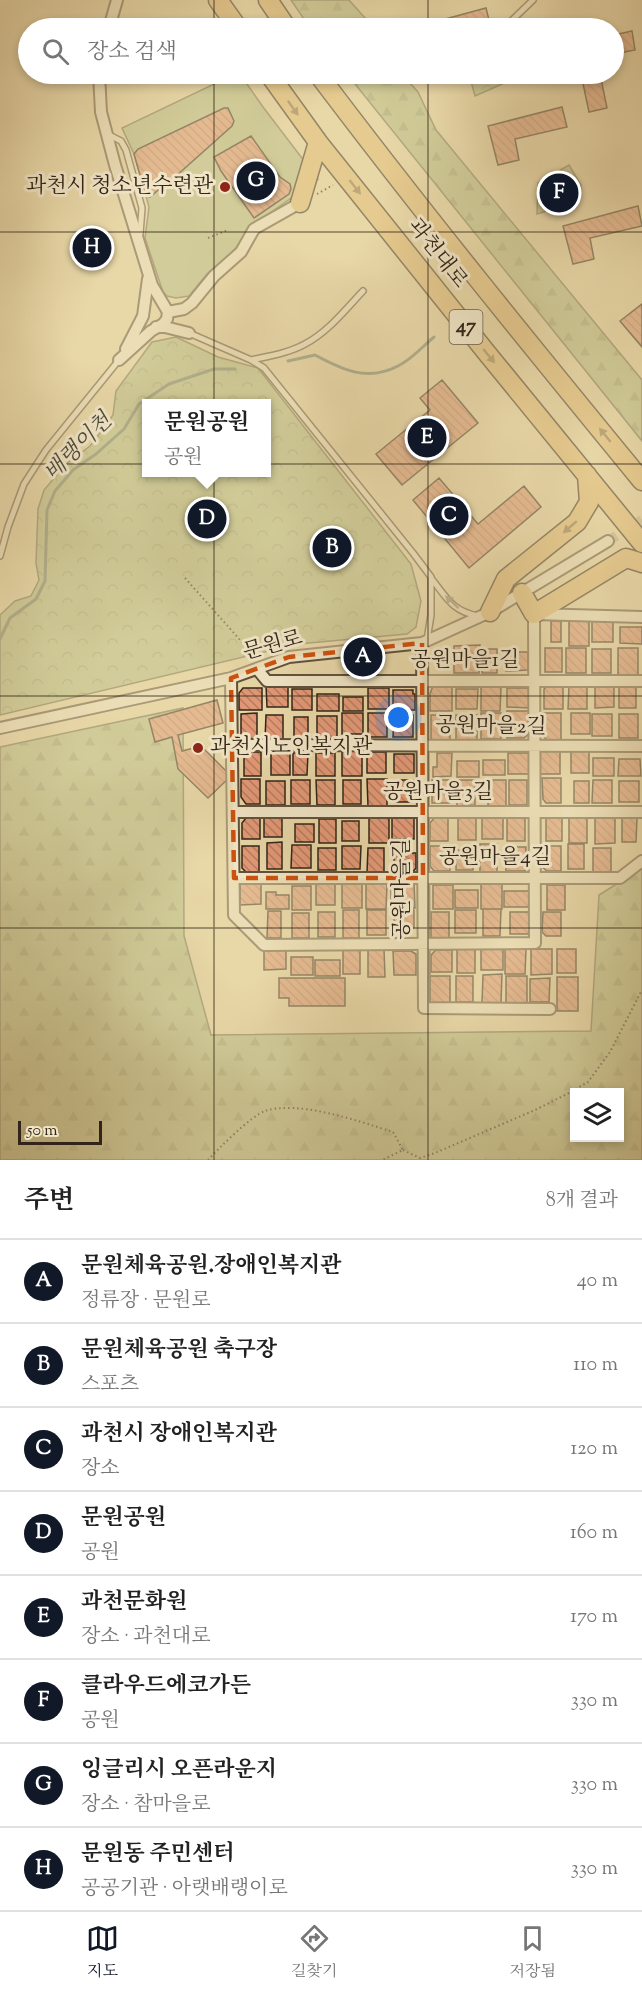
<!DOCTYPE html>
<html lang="ko">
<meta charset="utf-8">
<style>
body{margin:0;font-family:"Sorts Mill Goudy","Noto Serif KR",serif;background:#f6f6f6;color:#222}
.controls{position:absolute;right:18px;bottom:18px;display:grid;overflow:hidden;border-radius:0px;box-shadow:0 3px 9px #0003}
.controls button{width:54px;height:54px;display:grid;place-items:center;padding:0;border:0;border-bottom:2px solid #e0e0e0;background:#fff;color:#222;font:30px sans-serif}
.scale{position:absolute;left:18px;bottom:15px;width:84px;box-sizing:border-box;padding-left:6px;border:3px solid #322418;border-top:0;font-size:16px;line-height:21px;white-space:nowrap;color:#322418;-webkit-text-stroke:4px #f0e5c6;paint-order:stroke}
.you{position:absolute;left:399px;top:718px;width:21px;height:21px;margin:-15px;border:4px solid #fff;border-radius:50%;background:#1a73e8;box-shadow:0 0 0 9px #1a73e833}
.badge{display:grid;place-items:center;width:39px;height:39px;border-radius:50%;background:#111827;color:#fff;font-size:20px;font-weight:700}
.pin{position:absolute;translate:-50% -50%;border:3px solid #fff;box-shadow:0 2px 6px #0006}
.popup{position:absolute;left:142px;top:399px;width:129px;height:78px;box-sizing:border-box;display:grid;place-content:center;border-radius:0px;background:#fff;filter:drop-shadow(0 2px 4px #0005);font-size:20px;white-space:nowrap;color:#767676}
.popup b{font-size:22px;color:#222}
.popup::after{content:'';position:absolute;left:50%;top:100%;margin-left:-12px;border:12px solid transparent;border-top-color:#fff}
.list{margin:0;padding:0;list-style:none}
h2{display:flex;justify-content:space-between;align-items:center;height:78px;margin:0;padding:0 24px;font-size:26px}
h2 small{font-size:20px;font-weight:400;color:#767676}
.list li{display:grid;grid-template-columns:39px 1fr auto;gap:18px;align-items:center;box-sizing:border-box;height:84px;padding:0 24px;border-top:2px solid #e0e0e0}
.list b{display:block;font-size:22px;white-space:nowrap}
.list p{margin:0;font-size:20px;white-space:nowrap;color:#767676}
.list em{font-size:20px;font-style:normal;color:#767676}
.icon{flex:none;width:33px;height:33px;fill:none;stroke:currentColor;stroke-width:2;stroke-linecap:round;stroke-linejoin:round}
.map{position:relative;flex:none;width:642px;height:1160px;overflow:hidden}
.search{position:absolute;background:#fff;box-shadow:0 3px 9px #0003;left:18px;right:18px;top:18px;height:66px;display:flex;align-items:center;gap:15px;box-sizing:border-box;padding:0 21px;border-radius:33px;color:#767676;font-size:22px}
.sheet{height:750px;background:#fff}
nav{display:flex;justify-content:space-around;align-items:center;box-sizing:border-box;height:84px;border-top:2px solid #e0e0e0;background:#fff;font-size:16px;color:#767676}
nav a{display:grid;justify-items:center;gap:3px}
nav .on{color:#111827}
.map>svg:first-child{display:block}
.grass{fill:#b6be87;stroke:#747150;stroke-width:1.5}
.forest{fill:url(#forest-firs);stroke:#747150;stroke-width:1.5;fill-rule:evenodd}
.park{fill:url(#park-crowns);stroke:#747150;stroke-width:1.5;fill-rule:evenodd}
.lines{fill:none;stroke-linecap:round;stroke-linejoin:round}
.stream{stroke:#6f7e6b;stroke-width:3}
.building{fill:url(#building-back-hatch);stroke:#322418;stroke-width:1.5}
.minor-tunnel{stroke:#c4b38a;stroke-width:10;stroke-dasharray:10 5;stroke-linecap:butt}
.service-casing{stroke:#60513c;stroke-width:8}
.minor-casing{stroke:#60513c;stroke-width:14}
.trunk-casing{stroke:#322418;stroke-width:21}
.path{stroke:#322418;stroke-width:2;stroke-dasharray:1.5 3;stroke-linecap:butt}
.service{stroke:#f0e5c6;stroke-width:5}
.minor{stroke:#f0e5c6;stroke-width:10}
.trunk{stroke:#e4bc74;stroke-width:18}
.oneway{fill:#8b7046}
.oneway2{fill:#91846f}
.marked{fill:none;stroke:#cd510e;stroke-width:4.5;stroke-dasharray:12 8;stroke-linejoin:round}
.grid{fill:none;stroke:#322418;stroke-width:1.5;stroke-opacity:0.55}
.poi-dot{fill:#8f2418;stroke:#f0e5c6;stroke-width:2}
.labels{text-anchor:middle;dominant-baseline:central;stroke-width:6;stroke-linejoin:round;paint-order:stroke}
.shield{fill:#f0e5c6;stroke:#6b5e4c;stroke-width:1.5}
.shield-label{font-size:20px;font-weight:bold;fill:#322418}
.poi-label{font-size:21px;fill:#322418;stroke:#f0e5c6;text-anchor:end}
.street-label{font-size:21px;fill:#322418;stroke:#f0e5c6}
.water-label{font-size:22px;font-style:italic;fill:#4c4a3b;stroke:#f0e5c6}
</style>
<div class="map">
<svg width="642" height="1160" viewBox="0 0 642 1160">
<defs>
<pattern id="forest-firs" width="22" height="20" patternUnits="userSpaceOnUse" patternTransform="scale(1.5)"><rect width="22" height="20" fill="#b6be87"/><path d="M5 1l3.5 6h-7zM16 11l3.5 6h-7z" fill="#9da374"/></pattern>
<pattern id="park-crowns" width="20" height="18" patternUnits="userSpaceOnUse" patternTransform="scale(1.5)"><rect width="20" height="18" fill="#b6be87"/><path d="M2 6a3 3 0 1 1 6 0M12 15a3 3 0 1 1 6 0" fill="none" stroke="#9da374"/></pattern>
<pattern id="building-back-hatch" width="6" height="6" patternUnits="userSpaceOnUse" patternTransform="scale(1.5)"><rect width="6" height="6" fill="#e29876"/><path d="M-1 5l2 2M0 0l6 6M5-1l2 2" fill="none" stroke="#b87c60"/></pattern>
</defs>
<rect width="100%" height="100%" fill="#e8d7a7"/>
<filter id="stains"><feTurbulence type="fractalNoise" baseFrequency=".00333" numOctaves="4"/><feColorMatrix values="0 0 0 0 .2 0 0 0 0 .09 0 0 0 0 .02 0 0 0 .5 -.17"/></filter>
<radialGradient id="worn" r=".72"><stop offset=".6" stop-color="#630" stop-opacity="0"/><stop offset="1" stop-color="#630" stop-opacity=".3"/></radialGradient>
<path class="grass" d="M235 74H240L263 107 318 179 249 228 234 251 207 274 189 296 176 298 167 296 163 292 145 238 149 207 146 196 134 154 122 128Z"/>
<path class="forest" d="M291 0H349L374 28H310Z
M347 74H402L418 92 436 130 642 380V441Z
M183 708 184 936 211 1035 591 1031 599 895 642 868V1160H0V747ZM574 1092H620V1138H574Z"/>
<path class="park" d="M469 74H522L523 75 475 96Z
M569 165 581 185 579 201 537 214 538 183Z
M176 337 218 357 258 368 411 564 421 601 416 627 407 634 298 644 0 715V615L15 601 31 596 39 580 36 563 38 509 44 490 66 464 90 446 103 429 113 415 116 391 152 342ZM147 404H267V472H147Z"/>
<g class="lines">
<path class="stream" d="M288 361 315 355C343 370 367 382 398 366 411 360 423 346 434 337
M0 639 10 618 36 599 45 581 47 510 55 491 73 470 96 454 124 429 139 404 169 384 214 369H235"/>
</g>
<path class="building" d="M486 8 491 28H412Z
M632 31 635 50 614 54V35Z
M581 74H600L607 108 589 112Z
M562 107 567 127 515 139 519 160 498 165 488 126Z
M224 108H228L234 121 232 126 175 177 177 183 164 189 162 187 150 197 146 196 134 154 138 149Z
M251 136 280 177 290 184 291 189 289 194 254 218 221 171 214 157Z
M638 206 642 226 590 238 594 259 573 264 563 226Z
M642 304V347L620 321Z
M442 380 478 423 402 485 376 454 430 410 420 398Z
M439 478 478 524 524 486 541 507 469 568 413 500Z
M551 621H561V642H551Z
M569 621H589V646H569Z
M592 621H613V642H592Z
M620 627H642V644L620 643Z
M480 645 479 673H454V646Z
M545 648H562V672H545Z
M566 648H586V673H566Z
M618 648H638V675H618Z
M482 649H497V673H482Z
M592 649H611V673H592Z
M506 652H528V670L506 671Z
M595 684 614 685V707L595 708Z
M266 685H288V707H267Z
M549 685H563V709H544V689Z
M433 686H452V711H430V694Z
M569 686H587V709H568Z
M481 687H501L500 711H481Z
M619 687H636V708H619Z
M243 688H262V710H239V693Z
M368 688H389V709H368Z
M507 688H530V708L507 707Z
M292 689H312V710H292Z
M456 689H478L477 709H456Z
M393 690H413V694H415V710H393Z
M317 694H339V711H317Z
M343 697H363V711H343Z
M217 700 223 723 178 735 182 751 201 746 231 776 208 798 178 769 172 737 155 742 149 719Z
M507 711H530V733L524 738H507Z
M257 713V740H247L241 735V714Z
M342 713H363V734H342Z
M368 713H387V737H368Z
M481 713H501V739H481Z
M542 713H561V740H547L542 735Z
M571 713H590V734H571Z
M592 714H612V736H592Z
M619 714H638V738H619Z
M266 715H283V740H265Z
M394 715H413V737H393Z
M431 715H450V741H431Z
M456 715H477V740H456Z
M317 716H337V739H317Z
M294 717H308V740H294Z
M342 751H362V776H342Z
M540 751H560V774H540Z
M571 751H589V773H571Z
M244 752H261V776H244Z
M271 752H290V775H271Z
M367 752H386V773H367Z
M293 753H308L307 775H293Z
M316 753H335V776H316Z
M437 753H452L451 776 433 777V767H437Z
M508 753H530V774H508Z
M394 754H414V773H394Z
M593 758H614V776H593Z
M619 759H640L641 776H618Z
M483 760H505V775H483Z
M457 761H479V777H457Z
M542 778H561V803H546L543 799Z
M241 779H260V804H246L241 797Z
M367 779H387V806H368Z
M291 780H310V804H291Z
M316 780H335V805H317Z
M343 780H361V804H343Z
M392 780H415V802H392Z
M432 780H449V803H432Z
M457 780H475V805L457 806Z
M488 780H506V806H488Z
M509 780H527V805H509Z
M593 780H612V803H592Z
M266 781H285V805H266Z
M574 781H589V803H574Z
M619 781H639V802H619Z
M264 816H282V837H264Z
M458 816H476V840H458Z
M482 816H503V839H482Z
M435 817H448V841H430V823Z
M507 817H525V841H507Z
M595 817H615V843L595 844Z
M246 818H260V839H242V823Z
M369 818H389V843H369Z
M392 818H414V839H392Z
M546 818H562V841H546Z
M569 818H587V843H569Z
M622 818H637L636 842H622Z
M319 819H336V843H319Z
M342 821H359V841H342Z
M295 824H314V842H295Z
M282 842V869H267V843Z
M480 844H497V872H480Z
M568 844H584V869H568Z
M292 845H311V868H291Z
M242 846H259V872H246L242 868Z
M342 846H361L360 869H342Z
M430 846H449L450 871H434L430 866Z
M543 846H561V871H547L542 867Z
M505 847H526L525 871H506Z
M318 848H336V870H318Z
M368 848H384V872H367Z
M593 848H611V873H593Z
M456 850H473V870H456Z
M394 853H416V868L412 873H394Z
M245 881H261V904L240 905V884Z
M316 882H335V905H316Z
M342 883H362V908H342Z
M391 883H414L415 908H391Z
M481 883H502V909H481Z
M366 884H387L386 909H366Z
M433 885H453V909H433Z
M547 885H565V910H547Z
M292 886H311V910H292Z
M455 890H478V908H455Z
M504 891H529V907H504Z
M266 892H276V895H289V909H266Z
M483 909H501L500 936H483Z
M343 910H359V938H343Z
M367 910H386V935H367Z
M394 910H414V928L408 933H394Z
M455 910H476V933H455Z
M268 911H281V938H267Z
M318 912H335V937H318Z
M431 912H449V938H431Z
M510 912H530V934H510Z
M543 912H561V936H546L542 932Z
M292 913H309V938H292Z
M343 948H360V974H343Z
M457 948H475V973H457Z
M481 948H503V970H481Z
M264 949H286V969L264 970Z
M368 949H384L385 977H368Z
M505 949H526L525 974H505Z
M531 949H552V974L531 975Z
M557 949H576V973H557Z
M436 950H452V972H431V955Z
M393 951H411L416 954V975H394Z
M291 957H313V975H291Z
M315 960H340V976H315Z
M502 974 501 1003H482L483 975Z
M430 976H450V1004H430Z
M456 976H473V1002H456Z
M506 976H527V1003H506Z
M557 977H578V1011H557Z
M279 978H345V1006H289V998H279Z
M550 978 549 1002H530V979Z"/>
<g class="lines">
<path class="minor-tunnel" d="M608 541 642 520"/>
<g class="service-casing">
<path id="service" d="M505 27 533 0
M109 135 121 141 126 150 142 208 140 234
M189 333 251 360 264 368 413 553 431 577V615L427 640
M251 360C269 356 289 353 305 344 328 332 346 309 363 291
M0 556 8 527 24 484 46 450 119 360
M431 578C447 598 452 611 478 616"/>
</g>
<g class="minor-casing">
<path id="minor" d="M109 28 117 0
M99 74 101 112 115 165 152 285 168 312 167 319 163 324 151 331 119 360
M168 312 184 309 192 303 214 276 241 252 254 229 300 203
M156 327H165L189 333
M126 349 143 316 148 279
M422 643 424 1008 550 1009
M257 669 267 681H642
M231 678 234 915 264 945 535 943 534 614 642 617
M0 728 231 678 289 657 422 643 490 612 608 541
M232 745 642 746
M233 812H642
M234 878H620L642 861"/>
</g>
<g class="trunk-casing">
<path id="trunk" d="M218 0 238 28
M268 0 287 28
M269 74 318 142 486 352 642 543
M318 74C422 212 532 347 642 481
M300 203 318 142
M522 593 534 614 626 558 642 563
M490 612 506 579 577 522 589 502 587 475"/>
</g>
<path class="path" d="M122 28 124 20
M317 194 333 185
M208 238 228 230
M185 578 257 659
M403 1150 420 1158 435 1153 535 1110 569 1093 588 1082 610 1052 642 990
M208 1160C219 1148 251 1116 265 1111 298 1100 359 1121 393 1132L403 1150 382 1160"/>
<use href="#service" class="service"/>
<use href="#minor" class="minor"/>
<use href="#trunk" class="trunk"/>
</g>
<defs><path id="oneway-solid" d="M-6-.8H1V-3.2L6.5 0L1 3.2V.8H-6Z" transform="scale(1.5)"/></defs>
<g class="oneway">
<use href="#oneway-solid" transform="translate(293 108) rotate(55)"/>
<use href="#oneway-solid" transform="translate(355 187) rotate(52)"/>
<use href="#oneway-solid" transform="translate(489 356) rotate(51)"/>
<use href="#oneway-solid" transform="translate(605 435) rotate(-129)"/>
<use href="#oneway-solid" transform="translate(570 527) rotate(139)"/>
</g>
<use class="oneway2" href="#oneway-solid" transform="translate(452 602) rotate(-136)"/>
<path d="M0 0H642V1160H0ZM422 643 423 878H234L231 678 289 657Z" fill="#e8d7a7" fill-opacity=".55" fill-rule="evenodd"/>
<path class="marked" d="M422 643 423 878H234L231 678 289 657Z"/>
<path class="grid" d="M214 0V28M428 0V28M214 74V1160M428 74V1160M0 232H642M0 464H642M0 696H642M0 928H642"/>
<g class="poi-dot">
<circle cx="225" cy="187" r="6"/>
<circle cx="198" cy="748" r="6"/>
</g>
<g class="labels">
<rect class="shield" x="449.5" y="310" width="33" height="34" rx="4.5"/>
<g class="shield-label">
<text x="466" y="327">47</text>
</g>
<g class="poi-label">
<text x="213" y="187">과천시 청소년수련관</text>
<text x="210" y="748" text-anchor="start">과천시노인복지관</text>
</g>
<g class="street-label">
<text transform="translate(437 254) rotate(52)">과천대로</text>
<text transform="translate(273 646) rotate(-15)">문원로</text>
<text x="465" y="661">공원마을1길</text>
<text transform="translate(491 727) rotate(1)">공원마을2길</text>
<text x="438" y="793">공원마을3길</text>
<text x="495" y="858">공원마을4길</text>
<text transform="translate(403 889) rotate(-90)">공원마을길</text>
</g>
<g class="water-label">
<text transform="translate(79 448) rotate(-45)">배랭이천</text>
</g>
</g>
<rect width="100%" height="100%" filter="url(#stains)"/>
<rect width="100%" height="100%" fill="url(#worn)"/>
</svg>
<div class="controls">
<button><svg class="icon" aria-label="layers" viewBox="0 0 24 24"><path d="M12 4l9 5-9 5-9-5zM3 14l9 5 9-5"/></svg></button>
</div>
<div class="scale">50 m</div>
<div class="you"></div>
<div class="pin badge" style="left:363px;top:657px">A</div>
<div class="pin badge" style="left:332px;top:548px">B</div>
<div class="pin badge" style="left:449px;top:516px">C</div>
<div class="pin badge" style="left:207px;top:519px">D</div>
<div class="popup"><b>문원공원</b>공원</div>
<div class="pin badge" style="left:427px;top:438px">E</div>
<div class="pin badge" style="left:559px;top:193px">F</div>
<div class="pin badge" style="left:256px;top:181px">G</div>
<div class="pin badge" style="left:92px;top:248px">H</div>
<div class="search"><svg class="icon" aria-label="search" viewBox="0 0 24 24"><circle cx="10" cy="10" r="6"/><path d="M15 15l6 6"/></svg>장소 검색</div>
</div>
<section class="sheet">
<h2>주변<small>8개 결과</small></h2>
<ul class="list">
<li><span class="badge">A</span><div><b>문원체육공원.장애인복지관</b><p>정류장 · 문원로</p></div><em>40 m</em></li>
<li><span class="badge">B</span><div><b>문원체육공원 축구장</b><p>스포츠</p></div><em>110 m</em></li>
<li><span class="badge">C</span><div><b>과천시 장애인복지관</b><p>장소</p></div><em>120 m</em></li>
<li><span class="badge">D</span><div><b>문원공원</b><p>공원</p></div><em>160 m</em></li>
<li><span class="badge">E</span><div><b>과천문화원</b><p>장소 · 과천대로</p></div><em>170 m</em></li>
<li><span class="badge">F</span><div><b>클라우드에코가든</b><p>공원</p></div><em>330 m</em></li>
<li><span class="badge">G</span><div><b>잉글리시 오픈라운지</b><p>장소 · 참마을로</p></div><em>330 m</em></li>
<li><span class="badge">H</span><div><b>문원동 주민센터</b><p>공공기관 · 아랫배랭이로</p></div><em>330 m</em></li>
</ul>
</section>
<nav>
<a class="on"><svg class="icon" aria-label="map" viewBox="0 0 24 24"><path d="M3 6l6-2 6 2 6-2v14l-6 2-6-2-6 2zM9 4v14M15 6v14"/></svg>지도</a>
<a><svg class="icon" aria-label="directions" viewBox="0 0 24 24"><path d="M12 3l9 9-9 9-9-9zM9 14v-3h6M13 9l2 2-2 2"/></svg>길찾기</a>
<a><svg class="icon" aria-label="saved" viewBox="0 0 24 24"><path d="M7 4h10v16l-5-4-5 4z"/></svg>저장됨</a>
</nav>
